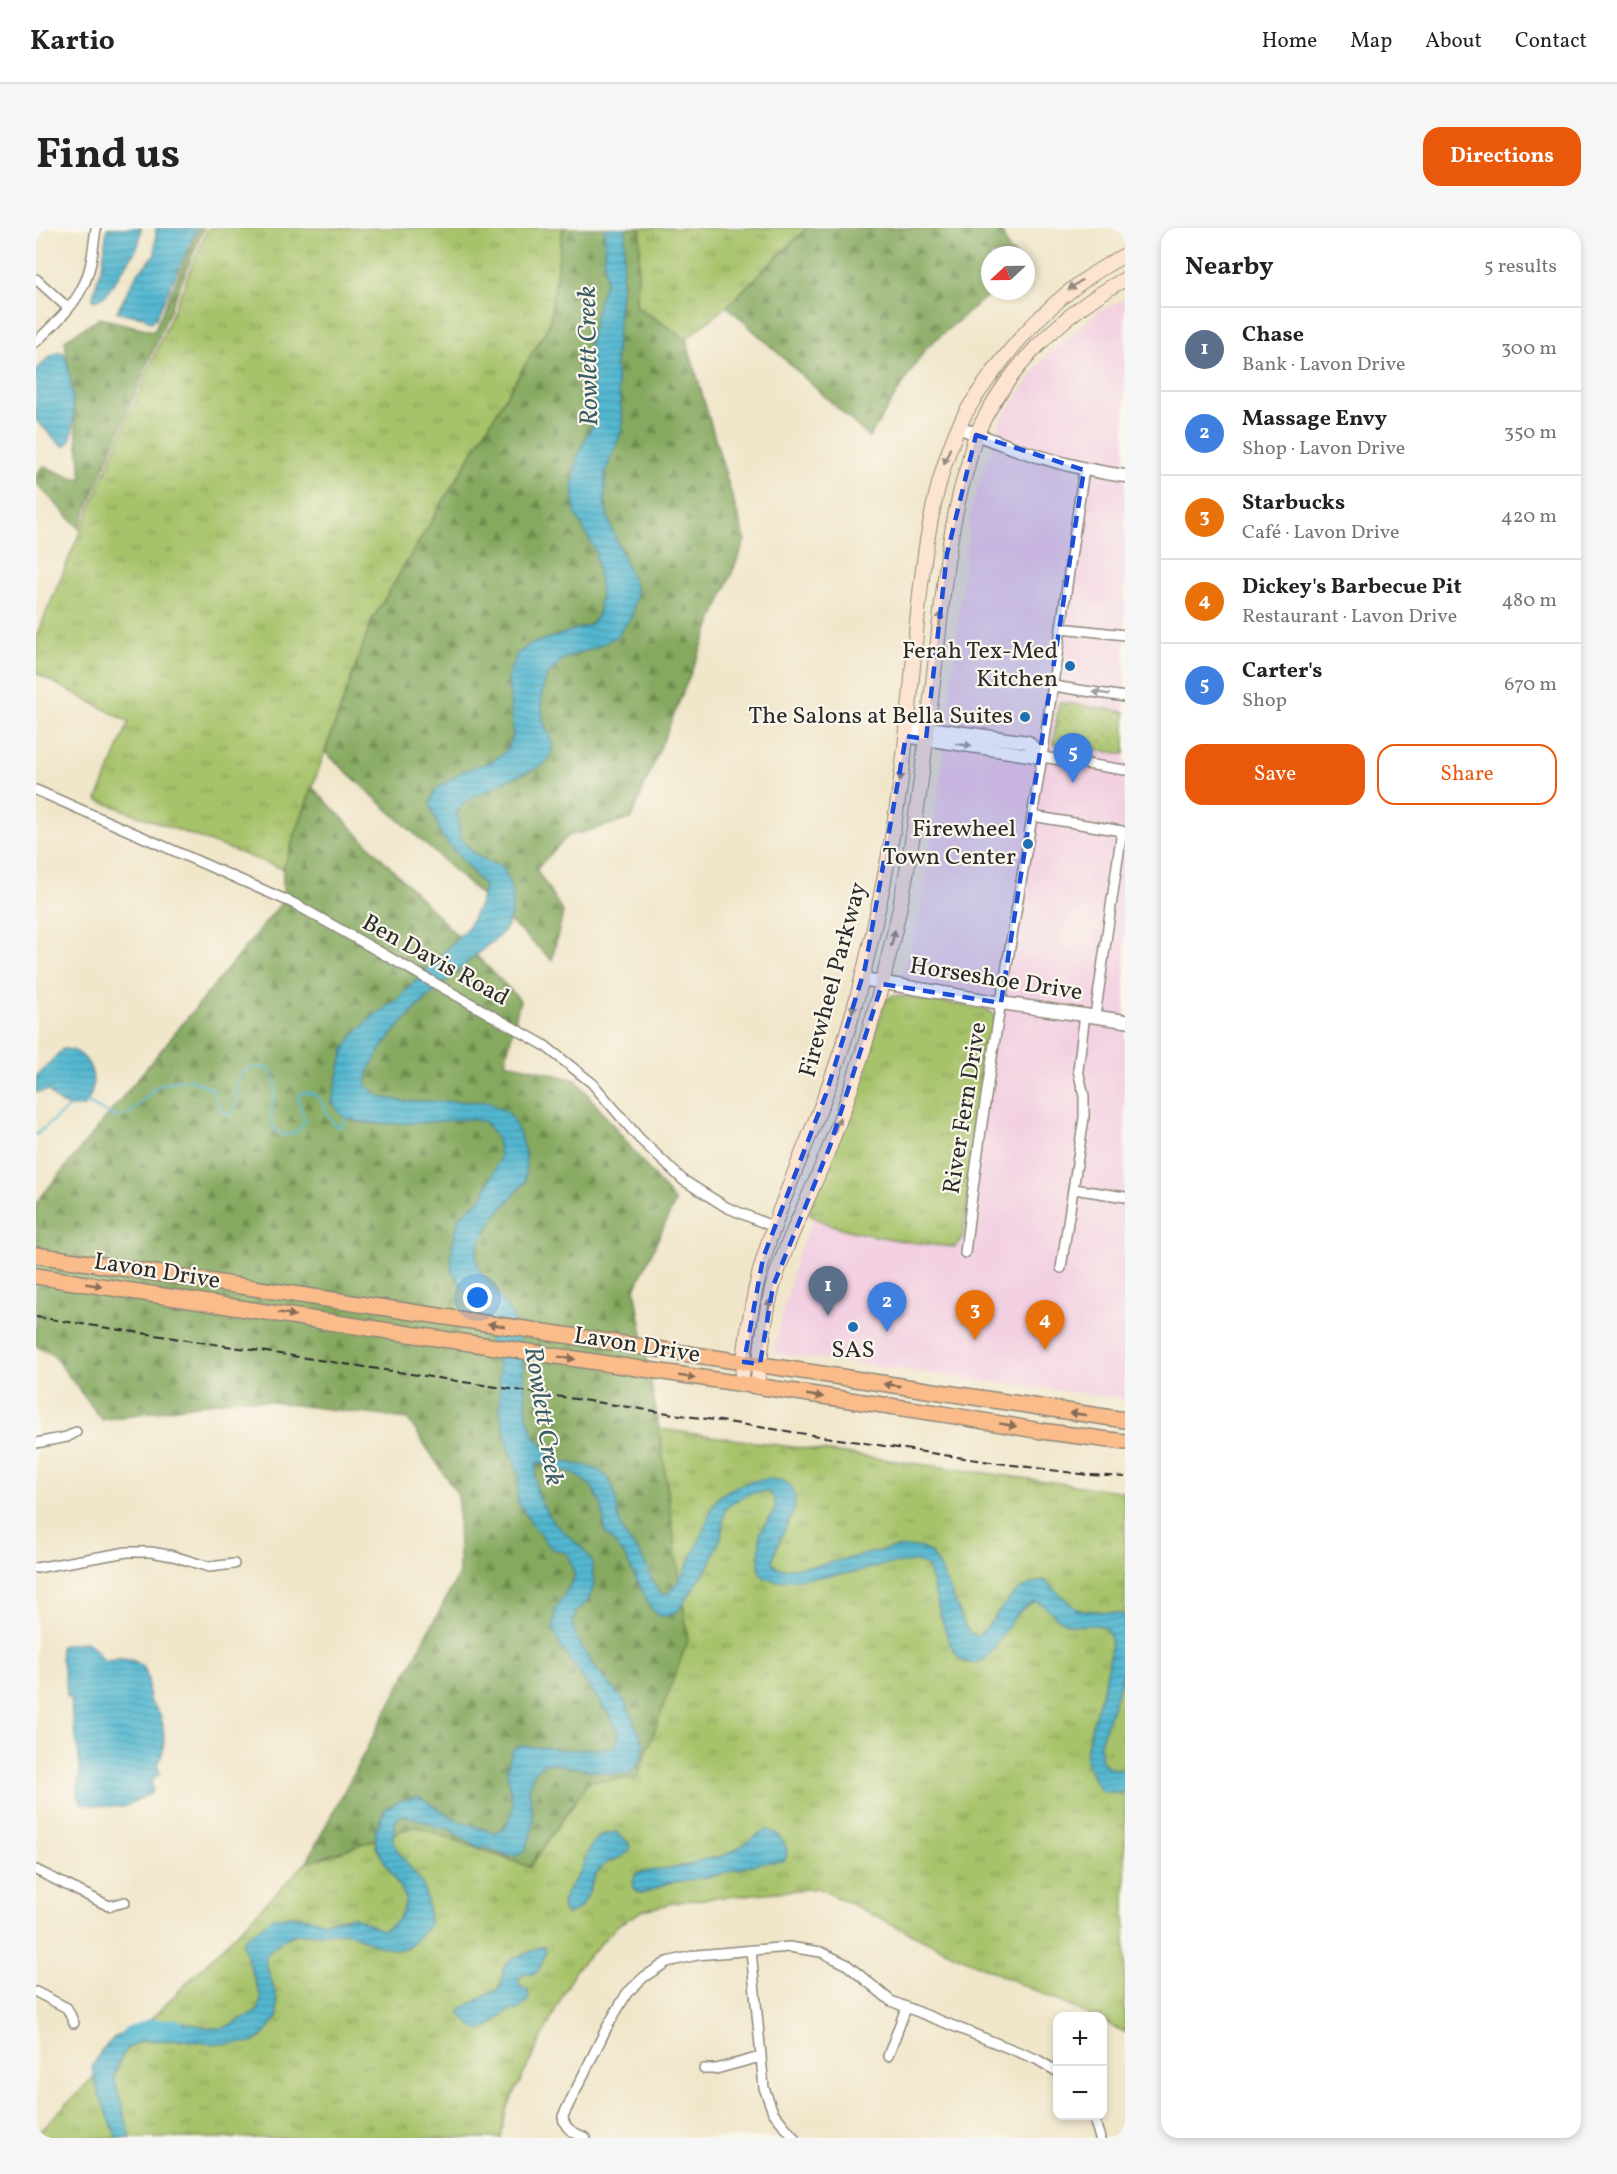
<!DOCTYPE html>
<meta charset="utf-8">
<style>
body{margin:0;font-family:Vollkorn,serif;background:#f6f6f6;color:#222}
.controls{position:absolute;right:18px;bottom:18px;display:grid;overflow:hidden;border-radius:12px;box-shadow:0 3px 9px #0003}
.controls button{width:54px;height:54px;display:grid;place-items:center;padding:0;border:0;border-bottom:2px solid #e0e0e0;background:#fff;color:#222;font:30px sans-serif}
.compass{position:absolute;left:945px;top:18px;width:54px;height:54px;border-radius:50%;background:#fff;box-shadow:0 3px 9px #0003;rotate:248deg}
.you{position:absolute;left:442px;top:1070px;width:21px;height:21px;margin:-15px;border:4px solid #fff;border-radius:50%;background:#1a73e8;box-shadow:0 0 0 9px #1a73e833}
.badge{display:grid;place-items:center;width:39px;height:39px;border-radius:50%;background:#ea580c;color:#fff;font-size:20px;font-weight:700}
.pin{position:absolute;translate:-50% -50px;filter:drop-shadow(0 2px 3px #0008)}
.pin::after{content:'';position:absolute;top:32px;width:21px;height:18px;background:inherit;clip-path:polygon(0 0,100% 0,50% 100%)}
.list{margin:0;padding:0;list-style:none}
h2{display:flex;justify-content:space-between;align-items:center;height:78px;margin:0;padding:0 24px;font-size:26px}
h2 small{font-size:20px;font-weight:400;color:#767676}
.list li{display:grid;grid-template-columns:39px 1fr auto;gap:18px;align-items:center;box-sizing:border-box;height:84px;padding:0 24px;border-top:2px solid #e0e0e0}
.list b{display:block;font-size:22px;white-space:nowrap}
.list p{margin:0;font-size:20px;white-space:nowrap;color:#767676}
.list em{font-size:20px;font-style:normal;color:#767676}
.actions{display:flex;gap:12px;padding:18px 24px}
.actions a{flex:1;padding:14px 0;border:2px solid #ea580c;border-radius:18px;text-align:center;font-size:21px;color:#ea580c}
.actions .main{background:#ea580c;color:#fff}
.map{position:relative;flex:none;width:1089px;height:1910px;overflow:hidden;border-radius:18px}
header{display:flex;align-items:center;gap:36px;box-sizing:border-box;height:84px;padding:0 30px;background:#fff;border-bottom:2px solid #e0e0e0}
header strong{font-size:28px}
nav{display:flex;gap:33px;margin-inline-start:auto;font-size:21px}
.intro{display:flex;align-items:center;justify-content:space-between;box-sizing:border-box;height:144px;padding:0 36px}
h1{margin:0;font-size:42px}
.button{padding:15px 27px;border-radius:18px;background:#ea580c;color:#fff;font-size:21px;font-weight:700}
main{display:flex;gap:36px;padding:0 36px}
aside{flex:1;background:#fff;border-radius:18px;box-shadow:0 3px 9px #0003}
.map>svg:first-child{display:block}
.built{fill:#f2cfe1}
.grass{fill:url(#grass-tufts);stroke:#69774a;stroke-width:1.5}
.forest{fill:url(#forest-firs);stroke:#586a44;stroke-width:1.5}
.park{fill:url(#park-dots);stroke:#69774a;stroke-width:1.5}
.water{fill:url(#water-rules);stroke:#3f727e;stroke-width:1.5}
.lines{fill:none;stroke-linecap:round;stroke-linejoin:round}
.stream{stroke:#53b8d1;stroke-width:2}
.river{stroke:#53b8d1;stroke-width:14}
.minor-casing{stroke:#8e887a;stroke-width:12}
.tertiary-casing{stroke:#8e887a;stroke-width:15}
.secondary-casing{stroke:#8e887a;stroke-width:16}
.primary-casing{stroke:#8e887a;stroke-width:18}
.minor{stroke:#fff;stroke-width:9}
.tertiary{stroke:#fff;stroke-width:12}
.secondary{stroke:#fde4d0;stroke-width:14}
.primary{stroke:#f9bc8a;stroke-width:15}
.rail{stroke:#2b2b2b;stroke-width:2;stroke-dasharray:9 4.5;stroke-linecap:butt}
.oneway{fill:#94887e}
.oneway2{fill:#a0a0a0}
.oneway3{fill:#886c56}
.marked{fill:#1d4ed8;fill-opacity:0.2;stroke:#1d4ed8;stroke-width:4.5;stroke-dasharray:12 8;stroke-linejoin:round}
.poi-dot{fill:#1f6fb2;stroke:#fbf7ec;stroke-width:2}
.labels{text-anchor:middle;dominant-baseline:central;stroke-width:4.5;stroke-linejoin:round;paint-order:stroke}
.poi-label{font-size:24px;fill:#2b2b2b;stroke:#fbf7ec;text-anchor:end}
.street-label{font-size:24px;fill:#2b2b2b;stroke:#fbf7ec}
.water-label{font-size:26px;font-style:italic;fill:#395c65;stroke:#fbf7ec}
</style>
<header>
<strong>Kartio</strong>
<nav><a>Home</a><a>Map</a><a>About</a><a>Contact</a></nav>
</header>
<div class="intro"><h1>Find us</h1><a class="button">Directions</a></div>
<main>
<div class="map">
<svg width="1089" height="1910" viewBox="0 0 1089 1910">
<defs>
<pattern id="grass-tufts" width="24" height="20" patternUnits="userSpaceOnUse" patternTransform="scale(1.5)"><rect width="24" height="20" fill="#a7c36a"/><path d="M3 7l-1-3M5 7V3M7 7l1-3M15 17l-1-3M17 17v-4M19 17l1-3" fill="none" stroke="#889f57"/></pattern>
<pattern id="forest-firs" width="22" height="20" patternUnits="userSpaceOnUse" patternTransform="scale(1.5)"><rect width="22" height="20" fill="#85a95e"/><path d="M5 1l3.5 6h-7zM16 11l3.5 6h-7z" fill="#6d8a4e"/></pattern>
<pattern id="park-dots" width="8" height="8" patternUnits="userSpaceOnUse" patternTransform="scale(1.5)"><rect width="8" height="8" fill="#a7c36a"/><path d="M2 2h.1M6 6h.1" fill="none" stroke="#889f57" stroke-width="1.8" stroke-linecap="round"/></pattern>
<pattern id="water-rules" width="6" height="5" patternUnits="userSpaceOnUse" patternTransform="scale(1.5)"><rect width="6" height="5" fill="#53b8d1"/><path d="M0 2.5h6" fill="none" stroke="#4596aa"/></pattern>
</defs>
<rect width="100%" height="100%" fill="#fbf7ec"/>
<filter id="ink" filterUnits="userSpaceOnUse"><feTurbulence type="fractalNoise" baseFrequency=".0167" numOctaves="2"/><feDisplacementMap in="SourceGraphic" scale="12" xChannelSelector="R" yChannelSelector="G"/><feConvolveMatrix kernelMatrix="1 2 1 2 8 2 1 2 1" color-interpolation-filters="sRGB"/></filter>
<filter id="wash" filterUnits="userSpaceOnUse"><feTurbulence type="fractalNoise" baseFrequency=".008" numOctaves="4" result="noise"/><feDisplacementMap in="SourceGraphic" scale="24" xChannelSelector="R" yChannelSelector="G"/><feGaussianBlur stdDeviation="1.35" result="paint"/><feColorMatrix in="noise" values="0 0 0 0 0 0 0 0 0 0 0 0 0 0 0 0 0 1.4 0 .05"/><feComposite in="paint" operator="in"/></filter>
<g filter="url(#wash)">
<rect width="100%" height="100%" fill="#f0e6ca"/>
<path class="built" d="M1089 71V1171L737 1125 760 1030 824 885 884 687 905 546 935 280 966 190 1009 129 1063 83Z"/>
<path class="grass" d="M172 0H527L513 97 336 392 247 641 61 572 93 494 0 445V409Z
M605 0H771L691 78 650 111 600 79Z
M857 767 951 781 959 788 926 1012 919 1019C892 1017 786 1004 773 984L833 826 850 771Z
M623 1201 1089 1264V1804L1067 1794 1066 1788H1055L909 1722 782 1660 647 1673 608 1682 583 1696 540 1741 470 1882 465 1910H0V1907L270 1635 380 1598 494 1639 553 1553 652 1412Z"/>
<path class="forest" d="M163 0H168L43 300 0 255V247L7 238 36 250H46L29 112 64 90 118 103Z
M527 0H605L600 78 650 111 709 313 595 591 532 608 500 641 527 684 516 732 289 524 336 392 513 97Z
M771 0H964L973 22 979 27H954V63H957L890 120 833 209 691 78Z
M276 559 484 772 469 834 540 852 639 974 599 1061 623 1201 652 1412 601 1550 553 1553 494 1639 380 1598 270 1635 423 1346 422 1267 372 1191 204 1170 66 1192 17 1127 0 1118V975L247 673V641Z"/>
<path class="park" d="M1023 474 1089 484V526L1017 516Z"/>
<path class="water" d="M71 0H105L103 15 100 22 69 68 59 73 57 72V68L67 34Z
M120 0H161L120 90 115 94 108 89 81 84 101 46 119 27Z
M569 0H590L579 138 587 193 585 205 569 245V278L576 302 601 363 596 388 582 408 561 419 527 431 510 449 505 469 507 491 517 518 513 531 504 539 471 552 430 573 421 585C423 607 424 616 443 628 451 633 456 637 465 637 477 657 481 676 471 698 468 706 449 719 441 726 410 753 332 816 330 857L344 869 366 873 452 874 473 885 483 904 490 929 489 954 458 990 445 1012 440 1026 443 1042 475 1085 485 1116 491 1186 497 1207 521 1233C539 1237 555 1235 569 1247 584 1260 578 1287 587 1304 591 1312 599 1318 604 1326 614 1342 612 1351 626 1366L633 1365C650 1345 660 1321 670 1296 673 1289 675 1277 681 1271 695 1254 761 1236 759 1273 759 1285 753 1293 748 1303 743 1312 740 1323 736 1333L740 1339 745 1341 784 1337 856 1320 884 1319 895 1325 904 1339 930 1400 940 1409C968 1387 967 1360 1009 1352L1040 1381 1086 1386 1089 1392V1441L1064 1515 1065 1532 1073 1540 1089 1542V1564L1082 1565 1065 1563C1059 1553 1051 1542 1050 1530 1049 1501 1089 1419 1069 1400 1061 1394 1047 1399 1037 1397 1019 1394 1015 1379 999 1373 974 1384 969 1409 952 1428 950 1431 944 1434 940 1435 932 1436 925 1433 920 1426 908 1410 899 1360 891 1338L880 1334 844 1337 826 1343 775 1350 741 1353 729 1350 723 1343 724 1305 740 1280 738 1271 733 1264C716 1262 701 1270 689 1281L685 1309 674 1336 643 1382 632 1388H622L615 1380 588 1327 569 1304 566 1278 556 1259 537 1244 518 1243 509 1236 501 1235 499 1250 501 1267 517 1294 548 1322 556 1333 558 1358 552 1373 540 1384 536 1397 543 1414 556 1436 590 1475 609 1519 603 1535 594 1545 575 1546 509 1534C481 1556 499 1571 497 1596 497 1604 492 1615 489 1623L480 1628 466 1626 453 1620 442 1619 411 1600 398 1598 389 1593 367 1587 361 1590C348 1621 373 1632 386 1656 392 1669 393 1684 393 1698L374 1717 363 1722 343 1718 311 1704 260 1706 246 1712 232 1725 229 1732 241 1771 242 1789 226 1809 216 1815 176 1816 149 1812 104 1813 91 1821 83 1834 78 1850 95 1910H81L63 1866 56 1840 65 1823 79 1809 94 1802 147 1794 173 1800H188L222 1783 225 1770 206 1715 209 1710 237 1689 265 1688 288 1694 317 1688 345 1702C361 1698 367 1686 370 1670L340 1619V1602L349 1581 361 1574 382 1568 423 1593 459 1605 470 1599 477 1579 471 1542 476 1522 484 1518 534 1522 578 1520 583 1506 574 1488 525 1420 517 1399 519 1382 539 1349 532 1326 515 1320 495 1295 481 1272 483 1247 473 1223 464 1182 463 1139 445 1087 416 1043 415 1023 423 989 446 970 464 929 461 911 449 894 436 891C404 892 336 902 308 889 303 886 300 879 296 874L308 823 316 809 336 789 362 771 432 699 445 673 448 658 405 607 394 576 399 562 427 543 457 533 471 522 477 507 472 447 481 426 495 416 554 397 562 387 565 364 559 322 539 285 537 254 542 227 560 189 553 118 562 76 570 53 568 30Z
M24 124 28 125C35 140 44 207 30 218L25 217 0 192V142L15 128Z
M27 821C57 821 65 859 48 878 33 881 21 876 13 863L0 864 1 848Z
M47 1414C60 1415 60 1427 69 1433 87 1429 109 1429 112 1453 113 1459 111 1466 113 1472 115 1477 122 1481 124 1487 129 1500 130 1526 121 1537L124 1546 120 1548 115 1554 117 1564 87 1579 46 1576C39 1565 44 1555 44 1543 44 1519 35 1496 35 1471L31 1469C31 1451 24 1435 24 1418Z
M730 1602C744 1604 756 1620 748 1633L724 1635 674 1649 632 1655 608 1665H603L598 1660 597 1652 601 1645 653 1637 662 1633 693 1626Z
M580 1604 593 1615 594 1623C584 1632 571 1631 562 1643 551 1660 554 1681 530 1687 519 1673 537 1656 544 1644 550 1632 551 1619 562 1610 567 1605 573 1605 580 1604Z
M507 1717 510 1724C503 1737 507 1748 488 1746L482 1752 485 1760 491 1761 493 1771 483 1782C480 1782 476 1781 473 1783 461 1787 458 1801 444 1803L427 1790 424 1785 425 1781 461 1762 466 1755 467 1740 478 1729H484Z"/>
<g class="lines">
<path class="stream" d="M51 875 79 889 92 887 124 856 154 851 177 861 183 879 190 887 198 883C202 858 198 832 233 841 235 844 238 849 239 853 242 868 225 898 246 906 250 907 252 908 256 906 262 904 266 899 269 893L262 871 265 865C292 862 285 888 302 899L306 897 313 888
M0 907 34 878"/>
<path class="river" d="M92 1807 113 1798H140"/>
</g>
</g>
<g filter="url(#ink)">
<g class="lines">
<g class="minor-casing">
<path id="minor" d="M0 51 32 80
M0 114C16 98 36 81 46 60 56 42 57 20 60 0
M1025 400 1089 407
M1017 458 1089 469
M1006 529 1089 542
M0 562 259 676 508 817 556 855 603 910 647 952 690 979 738 999
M996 588 1086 603 1059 788
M1038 961 1089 969
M929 1025C948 859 979 694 1006 529 1021 434 1033 338 1048 242
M1025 1040 1048 890V868L1042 842 1049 786
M0 1215 31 1209 40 1204
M0 1340 91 1324H115L137 1328 173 1339 198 1336
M0 1642 73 1678 89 1674
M715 1722 728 1860 737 1884 758 1910
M0 1764 31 1780 38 1795
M852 1828 870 1780
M668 1841H680L724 1829
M1057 1888 1064 1910
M550 1910C539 1905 528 1902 527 1888L571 1799 591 1765 608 1749 631 1734 661 1727 753 1719 785 1724 810 1736 855 1773 1000 1831 1022 1844"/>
</g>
<g class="tertiary-casing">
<path id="tertiary" d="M922 199C977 221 1030 240 1089 248
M872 497 992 514 1006 529
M870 508 1006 529
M826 751 965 775 1089 793"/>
</g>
<g class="secondary-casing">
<path id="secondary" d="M705 1157C710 1114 715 1071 728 1029 744 974 769 922 789 868 805 826 819 781 829 738 848 660 863 580 871 500 882 404 883 292 921 202 929 184 941 166 953 150 990 98 1033 56 1089 27
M721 1159C725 1126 728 1090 737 1058 751 1010 776 965 794 918 820 851 841 781 857 710 880 612 890 512 902 412 908 354 914 296 931 240 934 229 936 216 941 205 971 140 1027 85 1089 51"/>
</g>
<g class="primary-casing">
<path id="primary" d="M0 1027 1089 1192
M0 1048 293 1094 907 1186 1005 1203 1089 1214"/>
</g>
<use href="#minor" class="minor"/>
<use href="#tertiary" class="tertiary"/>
<use href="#secondary" class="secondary"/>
<use href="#primary" class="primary"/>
<path class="rail" d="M0 1089 954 1234 1053 1247 1089 1249"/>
</g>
<defs><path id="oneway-solid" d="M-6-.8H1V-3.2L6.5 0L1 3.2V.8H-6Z" transform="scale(1.5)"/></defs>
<g class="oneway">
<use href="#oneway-solid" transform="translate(1039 57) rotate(143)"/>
<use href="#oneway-solid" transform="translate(911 228) rotate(111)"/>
<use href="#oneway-solid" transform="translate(904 392) rotate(-83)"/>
<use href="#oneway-solid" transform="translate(865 545) rotate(99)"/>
<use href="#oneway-solid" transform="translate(857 710) rotate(-77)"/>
<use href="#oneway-solid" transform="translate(818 777) rotate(106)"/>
<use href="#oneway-solid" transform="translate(801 897) rotate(-71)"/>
<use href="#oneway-solid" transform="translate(733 1079) rotate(-79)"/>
</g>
<g class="oneway2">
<use href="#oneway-solid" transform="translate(1065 465) rotate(-171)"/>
<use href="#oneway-solid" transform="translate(928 517) rotate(9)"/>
</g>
<g class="oneway3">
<use href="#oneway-solid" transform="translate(58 1057) rotate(9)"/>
<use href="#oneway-solid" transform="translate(251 1086) rotate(10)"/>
<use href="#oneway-solid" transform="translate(460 1097) rotate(-171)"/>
<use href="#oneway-solid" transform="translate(531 1130) rotate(9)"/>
<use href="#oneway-solid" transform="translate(651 1149) rotate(9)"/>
<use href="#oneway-solid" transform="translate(856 1157) rotate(-172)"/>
<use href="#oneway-solid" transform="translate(779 1168) rotate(8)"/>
<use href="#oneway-solid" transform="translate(1042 1186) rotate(-172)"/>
<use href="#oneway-solid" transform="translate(972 1197) rotate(10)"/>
</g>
</g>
<path class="marked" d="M940 207 1048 242 965 775 846 756 794 918 737 1058 724 1136 708 1134 727 1030 790 866 829 740 870 508 890 511 911 326Z"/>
<g class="poi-dot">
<circle cx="1034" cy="438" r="6"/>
<circle cx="989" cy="489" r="6"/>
<circle cx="992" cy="616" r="6"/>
<circle cx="817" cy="1099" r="6"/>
</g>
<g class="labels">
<g class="poi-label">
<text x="1022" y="424">Ferah Tex-Med<tspan x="1022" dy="28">Kitchen</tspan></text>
<text x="977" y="489">The Salons at Bella Suites</text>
<text x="980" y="602">Firewheel<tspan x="980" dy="28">Town Center</tspan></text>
<text x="817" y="1123" text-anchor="middle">SAS</text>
</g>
<g class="street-label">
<text transform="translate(399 733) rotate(29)">Ben Davis Road</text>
<text transform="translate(798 752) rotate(-75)">Firewheel Parkway</text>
<text transform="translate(960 752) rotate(9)">Horseshoe Drive</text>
<text transform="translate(930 880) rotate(-81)">River Fern Drive</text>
<text transform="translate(121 1044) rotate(9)">Lavon Drive</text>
<text transform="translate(601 1118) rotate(9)">Lavon Drive</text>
</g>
<g class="water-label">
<text transform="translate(553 128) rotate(-91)">Rowlett Creek</text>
<text transform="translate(507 1188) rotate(81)">Rowlett Creek</text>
</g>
</g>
</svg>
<div class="controls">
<button>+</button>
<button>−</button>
</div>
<svg class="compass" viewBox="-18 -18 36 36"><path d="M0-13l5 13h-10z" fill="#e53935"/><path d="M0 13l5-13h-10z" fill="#767676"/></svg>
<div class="you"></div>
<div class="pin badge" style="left:792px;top:1088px;background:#5c6f8a">1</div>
<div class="pin badge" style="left:851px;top:1104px;background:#3f7fe0">2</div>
<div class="pin badge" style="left:939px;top:1112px;background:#e8710a">3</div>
<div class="pin badge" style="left:1009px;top:1122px;background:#e8710a">4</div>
<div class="pin badge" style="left:1037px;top:555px;background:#3f7fe0">5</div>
</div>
<aside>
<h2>Nearby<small>5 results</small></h2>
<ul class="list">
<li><span class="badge" style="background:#5c6f8a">1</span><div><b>Chase</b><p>Bank · Lavon Drive</p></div><em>300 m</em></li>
<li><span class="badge" style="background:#3f7fe0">2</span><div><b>Massage Envy</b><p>Shop · Lavon Drive</p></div><em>350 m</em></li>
<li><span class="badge" style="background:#e8710a">3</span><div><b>Starbucks</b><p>Café · Lavon Drive</p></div><em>420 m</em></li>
<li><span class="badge" style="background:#e8710a">4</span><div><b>Dickey's Barbecue Pit</b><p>Restaurant · Lavon Drive</p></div><em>480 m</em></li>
<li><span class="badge" style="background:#3f7fe0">5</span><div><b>Carter's</b><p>Shop</p></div><em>670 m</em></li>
</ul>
<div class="actions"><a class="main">Save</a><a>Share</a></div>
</aside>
</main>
